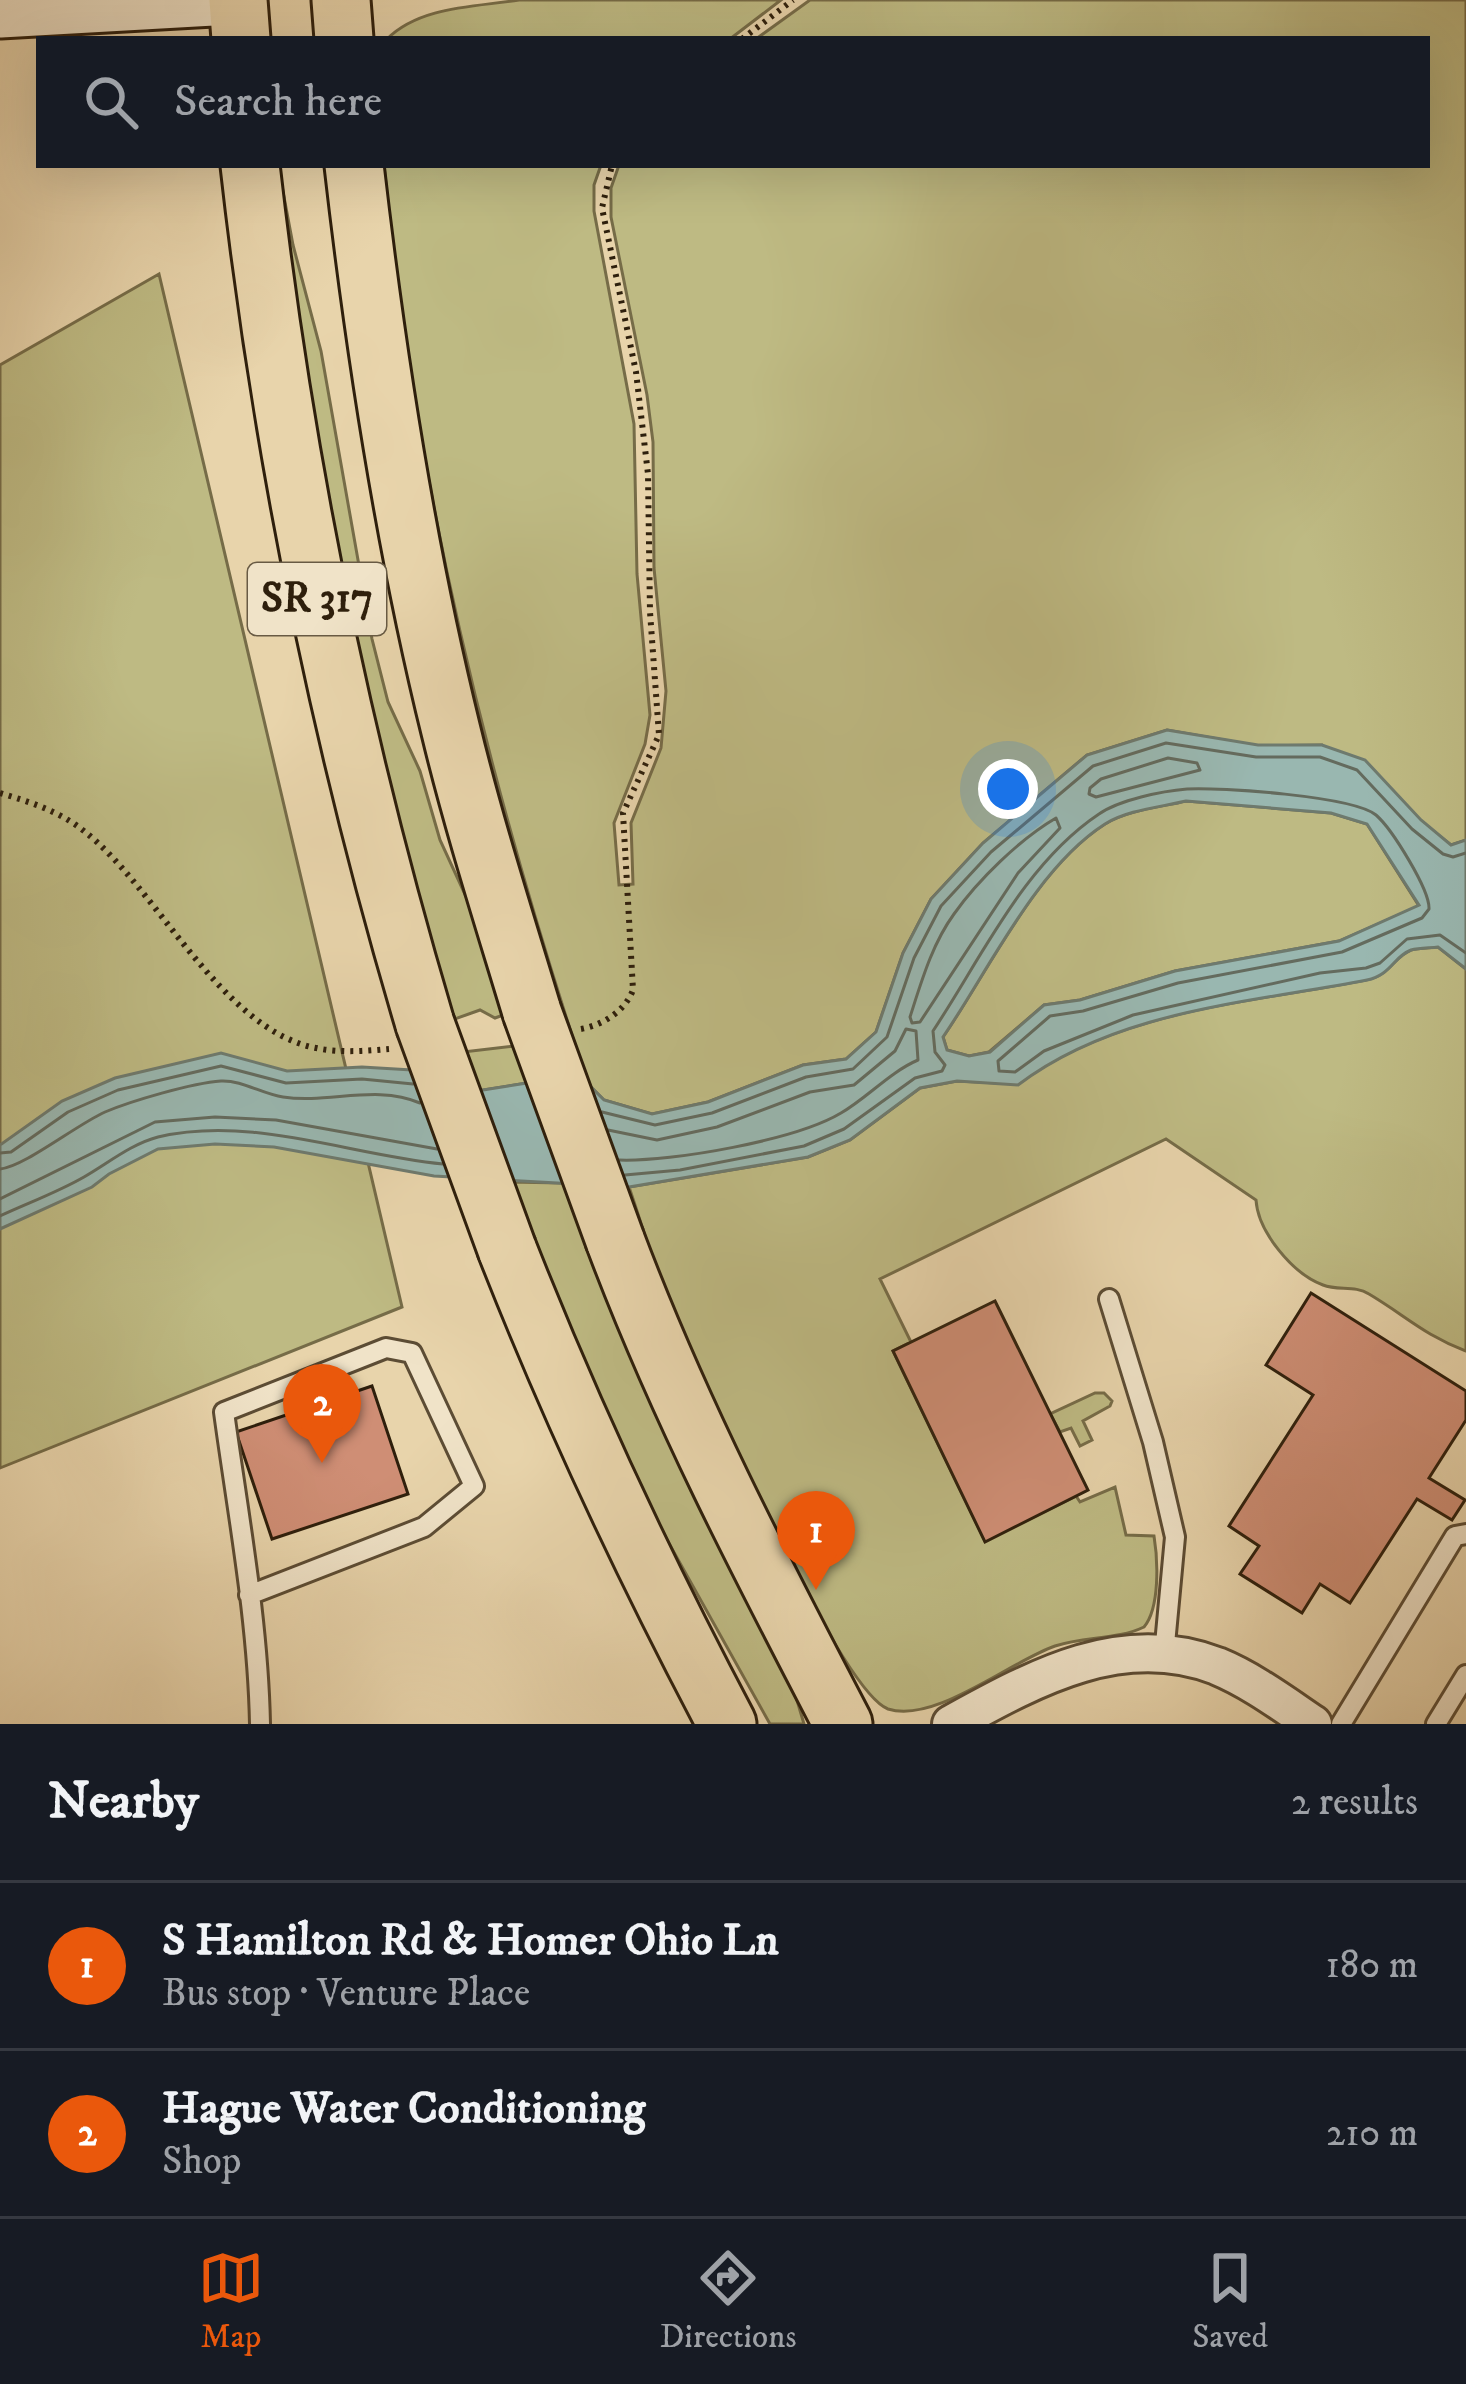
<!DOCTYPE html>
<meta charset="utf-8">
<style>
body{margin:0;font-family:"IM FELL DW Pica",serif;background:#20242c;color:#f1f3f6}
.you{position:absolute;left:1008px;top:789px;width:42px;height:42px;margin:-30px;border:9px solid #fff;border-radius:50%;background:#1a73e8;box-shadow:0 0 0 18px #1a73e833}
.badge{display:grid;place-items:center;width:78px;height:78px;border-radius:50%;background:#ea580c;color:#fff;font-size:39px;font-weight:700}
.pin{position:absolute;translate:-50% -99px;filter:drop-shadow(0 3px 6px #0008)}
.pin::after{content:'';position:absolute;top:63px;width:42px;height:36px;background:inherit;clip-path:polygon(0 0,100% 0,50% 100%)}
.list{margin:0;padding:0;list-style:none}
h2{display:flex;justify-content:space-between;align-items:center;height:156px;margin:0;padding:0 48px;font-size:51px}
h2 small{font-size:39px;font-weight:400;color:#9ea1a6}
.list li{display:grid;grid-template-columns:78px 1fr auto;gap:36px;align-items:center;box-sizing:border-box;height:168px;padding:0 48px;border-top:3px solid #363941}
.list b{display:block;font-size:45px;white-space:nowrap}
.list p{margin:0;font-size:39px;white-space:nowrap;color:#9ea1a6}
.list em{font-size:39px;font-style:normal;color:#9ea1a6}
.icon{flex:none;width:66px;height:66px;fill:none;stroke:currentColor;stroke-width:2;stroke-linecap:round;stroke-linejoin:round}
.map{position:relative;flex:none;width:1466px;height:1724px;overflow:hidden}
.search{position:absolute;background:#171b24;box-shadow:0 12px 48px #0002;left:36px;right:36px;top:36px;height:132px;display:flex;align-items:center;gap:30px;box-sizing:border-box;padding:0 42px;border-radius:0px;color:#9ea1a6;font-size:45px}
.sheet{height:492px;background:#171b24}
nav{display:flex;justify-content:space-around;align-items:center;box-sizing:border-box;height:168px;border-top:3px solid #363941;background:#171b24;font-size:33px;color:#9ea1a6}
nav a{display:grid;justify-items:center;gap:6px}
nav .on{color:#ea580c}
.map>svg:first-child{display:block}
.green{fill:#beba83;stroke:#766c48;stroke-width:3}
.water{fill:#99b7b0;stroke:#6e7a6e;stroke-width:3;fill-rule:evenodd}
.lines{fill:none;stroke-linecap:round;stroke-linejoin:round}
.shore{stroke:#646b5e;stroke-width:3}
.building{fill:#cf8e75;stroke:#2e1f0c;stroke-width:3}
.lane-casing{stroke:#5c4c34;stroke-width:24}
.street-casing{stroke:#5c4c34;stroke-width:42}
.secondary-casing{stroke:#2e1f0c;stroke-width:57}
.primary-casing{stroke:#2e1f0c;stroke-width:63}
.path{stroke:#2e1f0c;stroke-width:6;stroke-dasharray:3 6;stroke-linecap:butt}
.lane{stroke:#f0e3c8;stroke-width:18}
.street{stroke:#f0e3c8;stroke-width:36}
.secondary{stroke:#f0e3c8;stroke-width:51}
.primary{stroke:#e8d4ab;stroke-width:57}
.primary-bridge-casing{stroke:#2e1f0c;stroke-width:63;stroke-linecap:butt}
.primary-bridge{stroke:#e8d4ab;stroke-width:57}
.labels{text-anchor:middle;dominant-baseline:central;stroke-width:9;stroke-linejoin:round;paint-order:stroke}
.shield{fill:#f0e3c8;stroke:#685a44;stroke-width:3}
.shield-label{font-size:42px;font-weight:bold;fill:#2e1f0c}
</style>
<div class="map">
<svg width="1466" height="1724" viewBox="0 0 1466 1724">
<rect width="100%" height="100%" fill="#e8d4ab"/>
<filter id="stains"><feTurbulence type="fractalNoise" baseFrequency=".00167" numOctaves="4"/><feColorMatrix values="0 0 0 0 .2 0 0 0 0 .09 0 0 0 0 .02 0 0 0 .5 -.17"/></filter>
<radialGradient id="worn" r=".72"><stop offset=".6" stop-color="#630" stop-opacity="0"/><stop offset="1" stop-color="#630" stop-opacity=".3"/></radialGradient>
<path class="green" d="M519 0H781L730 39H387C420 6 475 7 519 0Z
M810 0H1466V840L1451 845 1322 745 1258 746 1167 730 1087 755 983 843 931 899 903 953 876 1032 846 1059 803 1065 708 1102 652 1114 604 1100 588 1084C488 784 414 480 384 165H601L594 185V211L634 424 637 574 650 715 645 744 614 823 619 885 633 884 631 823 661 748 666 691 654 568 653 442 647 395 611 217V188L619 165H1427V39H756Z
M278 165 293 245 321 351 372 639 388 702 420 771 440 840 474 914 506 1014 495 1018 480 1010 452 1020 446 1009 329 551Z
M159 274 402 1307 0 1468V365Z
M1186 801 1331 813 1367 824 1419 906 1339 941 1175 971 1080 1000 1044 1005 989 1052 969 1056 947 1050 943 1037C989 970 1036 868 1105 824 1127 810 1161 807 1186 801Z
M1438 947 1466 969V1351C1424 1335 1406 1316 1369 1294 1355 1285 1338 1291 1323 1285 1293 1274 1258 1232 1256 1200L1166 1139 880 1279 911 1342 893 1351 985 1541 1076 1496 1080 1502 1115 1487 1126 1535 1154 1536C1158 1560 1160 1608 1144 1627 1117 1640 1084 1636 1055 1646 1009 1662 935 1724 888 1709 836 1689 681 1333 655 1266 646 1240 638 1213 629 1187L808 1157 850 1140 920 1088 957 1081 1018 1084C1117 1010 1249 1003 1366 980 1391 975 1393 957 1411 950 1419 948 1429 948 1438 947Z
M515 1046 527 1083 477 1091 463 1052Z
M509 1182 563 1183 586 1243 791 1680 804 1724H770L610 1438Z
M1095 1393H1104L1112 1401 1110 1406 1083 1421 1092 1440 1080 1446 1071 1428 1060 1432 1050 1414Z"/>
<path class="water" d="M1167 730 1258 745H1322L1365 760 1421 820 1451 845 1466 840V969L1438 947C1430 948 1419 948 1411 950 1393 957 1391 975 1367 980 1249 1003 1117 1010 1018 1085L957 1081 920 1088 850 1140 808 1157 629 1187 434 1176 274 1147 215 1144 158 1149 109 1174 92 1187 0 1229V1145L62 1101 115 1078 221 1053 287 1071 362 1067 412 1070 477 1091 527 1083 588 1084 604 1100 652 1114 708 1102 803 1065 846 1059 876 1032 903 953 931 899 983 843 1087 755ZM1186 801 1331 813 1367 824 1419 905 1339 941 1175 971 1080 1000 1044 1005 990 1052 969 1056 947 1050 943 1037C989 970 1036 868 1105 824 1127 810 1161 807 1186 801Z"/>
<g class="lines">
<path class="shore" d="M1168 758 1197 763 1200 770 1096 797 1089 794 1090 788 1101 779Z
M1056 818 1060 828 1018 873 920 1022 912 1023 910 1017C921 983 932 944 954 914 978 880 1020 839 1056 818Z
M602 1112 655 1125 712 1113 806 1077 853 1069 887 1037 914 958 941 906 991 852 1093 766 1166 743 1256 757H1320L1357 770 1412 829 1443 854 1453 857 1466 853
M608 1130 657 1140 717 1127 810 1092 854 1085 895 1051 906 1029 916 1031 918 1060C890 1072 867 1098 841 1113 796 1140 672 1162 619 1160
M0 1153 11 1152 68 1112 118 1090 221 1066 286 1083 362 1079 413 1084
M0 1169C24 1167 76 1125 105 1112 131 1101 192 1083 221 1081 242 1080 262 1094 283 1097 329 1104 376 1084 420 1103
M625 1175 680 1170 804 1146 844 1129 915 1078 942 1071 945 1065 935 1052 933 1031C982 957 1024 864 1099 814 1119 800 1162 791 1187 789 1219 787 1353 796 1376 815 1392 829 1430 890 1429 909L1422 918 1342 952 1178 983 1083 1011 1050 1016 998 1061 999 1071 1015 1072 1044 1051 1133 1015 1320 973 1366 968 1380 963 1407 939 1440 935 1466 953
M0 1199 155 1122 215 1117 276 1120 437 1149
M0 1216C28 1203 58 1192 84 1177 107 1164 131 1144 158 1137 252 1115 349 1155 443 1164"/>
</g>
<path class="building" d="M1311 1293 1466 1391V1420L1429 1478 1465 1500 1452 1520 1417 1499 1350 1603 1320 1584 1302 1613 1240 1574 1259 1546 1229 1526 1313 1395 1266 1365Z
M995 1301 1088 1490 985 1542 893 1351Z
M372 1386 408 1494 272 1539 236 1432Z"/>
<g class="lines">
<g class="lane-casing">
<path id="lane" d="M1109 1299 1153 1442 1175 1537 1164 1655
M249 1595 424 1527 474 1486 412 1353 386 1348 224 1412C238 1515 258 1620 260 1724
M1341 1724 1455 1536 1466 1534
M1436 1724 1466 1675"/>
</g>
<g class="street-casing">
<path id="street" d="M951 1724C1033 1679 1121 1629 1217 1666 1251 1680 1282 1703 1313 1724"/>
</g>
<g class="secondary-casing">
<path id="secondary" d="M0 12 213 0"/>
</g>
<g class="primary-casing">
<path id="primary" d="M238 0 241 39
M341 0 344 39
M250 165C283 457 341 742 425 1024
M354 165C376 356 405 545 451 731 474 826 504 919 532 1012
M615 1240C678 1408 760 1565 843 1724
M507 1249C571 1412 645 1569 727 1724"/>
</g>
<path class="path" d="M742 39 793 0
M0 793C30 802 59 811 84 831 157 888 221 1030 316 1048 339 1053 365 1051 389 1049
M581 1029C603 1025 625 1011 633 990L623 813 659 735 650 612 648 474 636 372 602 208 612 165"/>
<use href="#lane" class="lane"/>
<use href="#street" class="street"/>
<use href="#secondary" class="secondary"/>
<use href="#primary" class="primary"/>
<g class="primary-bridge-casing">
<path id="primary-bridge" d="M532 1012 615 1240
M425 1024 507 1249"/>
</g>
<use href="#primary-bridge" class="primary-bridge"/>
</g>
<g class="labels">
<rect class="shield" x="248" y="563" width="138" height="72" rx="9"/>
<g class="shield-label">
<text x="317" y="599">SR 317</text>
</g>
</g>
<rect width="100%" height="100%" filter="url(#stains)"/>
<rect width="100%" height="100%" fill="url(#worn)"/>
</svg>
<div class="you"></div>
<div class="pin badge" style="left:816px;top:1590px">1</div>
<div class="pin badge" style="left:322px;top:1463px">2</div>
<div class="search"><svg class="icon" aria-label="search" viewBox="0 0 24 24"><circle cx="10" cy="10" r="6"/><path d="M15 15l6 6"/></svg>Search here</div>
</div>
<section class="sheet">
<h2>Nearby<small>2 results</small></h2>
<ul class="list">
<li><span class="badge">1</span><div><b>S Hamilton Rd &amp; Homer Ohio Ln</b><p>Bus stop · Venture Place</p></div><em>180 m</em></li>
<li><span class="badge">2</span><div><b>Hague Water Conditioning</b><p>Shop</p></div><em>210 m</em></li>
</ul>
</section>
<nav>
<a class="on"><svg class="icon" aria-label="map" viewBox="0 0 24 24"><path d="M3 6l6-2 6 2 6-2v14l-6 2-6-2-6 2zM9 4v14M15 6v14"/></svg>Map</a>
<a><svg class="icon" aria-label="directions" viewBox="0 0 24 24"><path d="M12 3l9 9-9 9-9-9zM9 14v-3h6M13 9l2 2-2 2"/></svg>Directions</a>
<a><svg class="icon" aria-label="saved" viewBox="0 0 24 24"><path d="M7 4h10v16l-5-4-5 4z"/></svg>Saved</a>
</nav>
